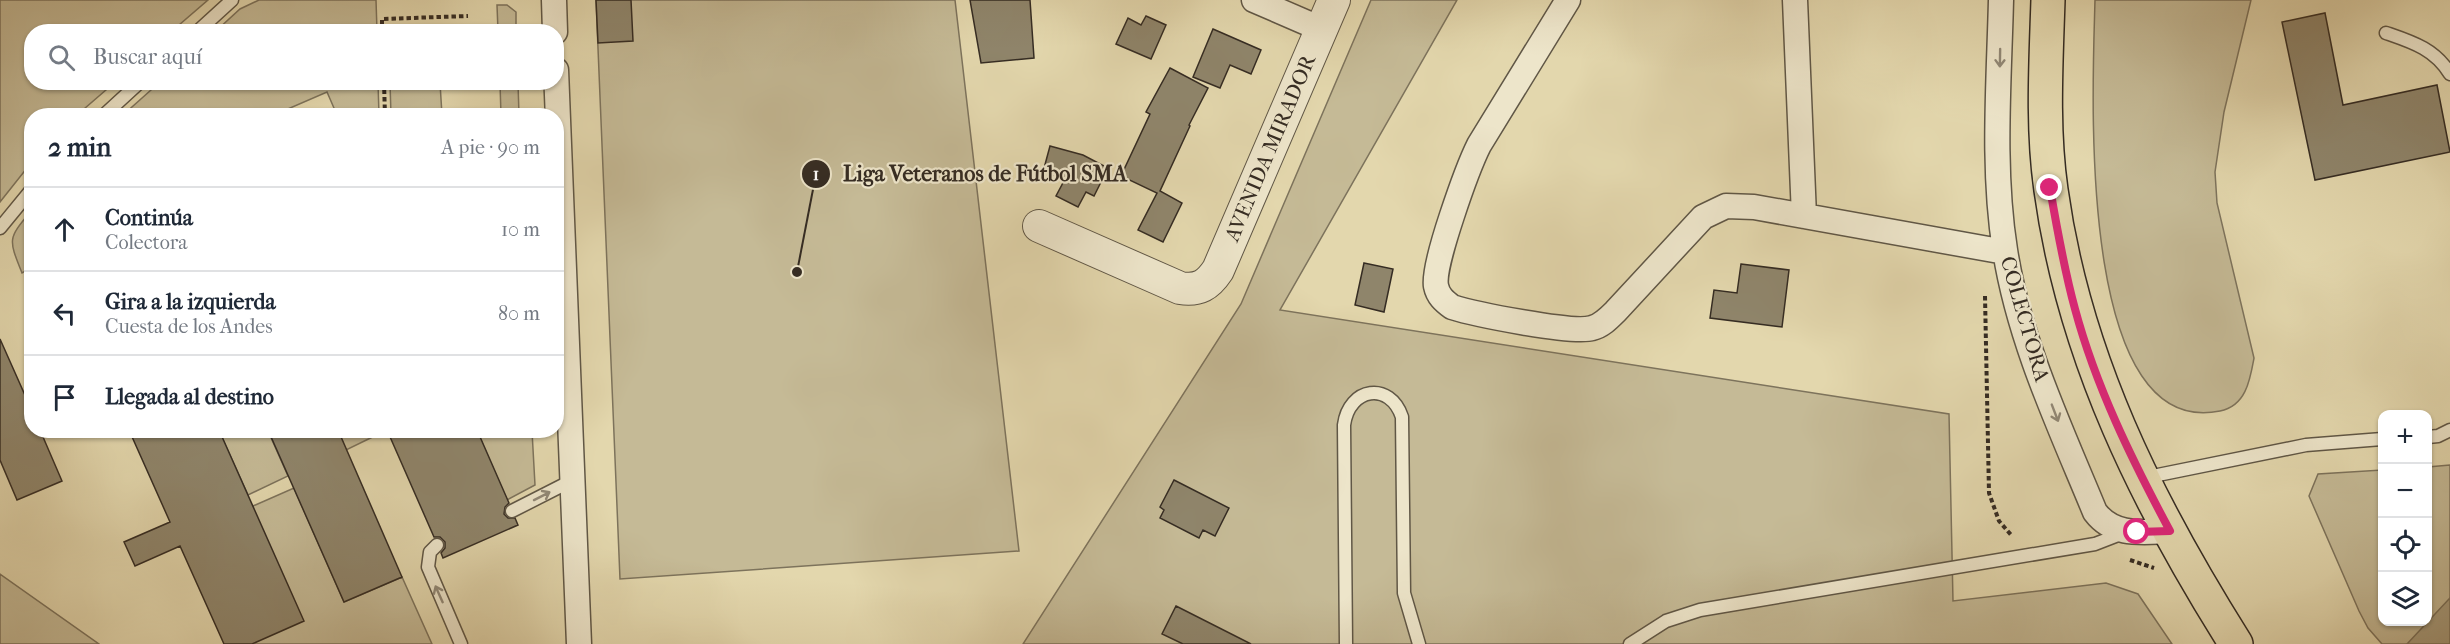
<!DOCTYPE html>
<html lang="es">
<meta charset="utf-8">
<style>
body{margin:0;font-family:"IM FELL French Canon",serif;background:#f6f6f7;color:#1f2937}
.controls{position:absolute;right:18px;bottom:18px;display:grid;overflow:hidden;border-radius:12px;box-shadow:0 2px 4px #0004}
.controls button{width:54px;height:54px;display:grid;place-items:center;padding:0;border:0;border-bottom:2px solid #e0e1e3;background:#fff;color:#1f2937;font:30px sans-serif}
.stop{position:absolute;width:18px;height:18px;margin:-14px;border:4px solid #db2777;border-radius:50%;background:#fff}
.stop.end{background:#db2777;border-color:#fff;box-shadow:0 2px 6px #0008}
.list{margin:0;padding:0;list-style:none}
h2{display:flex;justify-content:space-between;align-items:center;height:78px;margin:0;padding:0 24px;font-size:26px}
h2 small{font-size:20px;font-weight:400;color:#747a83}
.list li{display:grid;grid-template-columns:39px 1fr auto;gap:18px;align-items:center;box-sizing:border-box;height:84px;padding:0 24px;border-top:2px solid #e0e1e3}
.list b{display:block;font-size:22px;white-space:nowrap}
.list p{margin:0;font-size:20px;white-space:nowrap;color:#747a83}
.list em{font-size:20px;font-style:normal;color:#747a83}
.icon{flex:none;width:33px;height:33px;fill:none;stroke:currentColor;stroke-width:2;stroke-linecap:round;stroke-linejoin:round}
.map{position:relative;flex:none;width:2450px;height:644px;overflow:hidden}
.search{position:absolute;background:#fff;box-shadow:0 2px 4px #0004;left:24px;top:24px;width:540px;height:66px;display:flex;align-items:center;gap:15px;box-sizing:border-box;padding:0 21px;border-radius:24px;color:#747a83;font-size:22px}
.panel{position:absolute;background:#fff;box-shadow:0 2px 4px #0004;left:24px;top:108px;width:540px;height:330px;border-radius:24px}
.map>svg:first-child{display:block}
.green{fill:#c5ba96;stroke:#7d735c;stroke-width:1.5}
.water{fill:#a89d7e;stroke:#7a705a;stroke-width:1.5}
.building{fill:#8f856b;stroke:#352c23;stroke-width:1.5}
.lines{fill:none;stroke-linecap:round;stroke-linejoin:round}
.service-casing{stroke:#605746;stroke-width:15}
.minor-casing{stroke:#605746;stroke-width:27}
.tertiary-casing{stroke:#605746;stroke-width:34}
.primary-casing{stroke:#352c23;stroke-width:36}
.path{stroke:#352c23;stroke-width:4;stroke-dasharray:4.5 3;stroke-linecap:butt}
.service{stroke:#ede5ca;stroke-width:12}
.minor{stroke:#ede5ca;stroke-width:24}
.tertiary{stroke:#ede5ca;stroke-width:32}
.primary{stroke:#e3d7ad;stroke-width:33}
.oneway{stroke:#918876}
.route{stroke:#db2777;stroke-width:8}
.labels{text-anchor:middle;dominant-baseline:central;stroke-width:4.5;stroke-linejoin:round;paint-order:stroke}
.street-label{font-size:21px;fill:#352c23;stroke:#ede5ca}
.leader{fill:none;stroke:#352c23;stroke-width:2}
.callout-dot{fill:#352c23;stroke:#ede5ca;stroke-width:2}
.mark-label{font-size:18px;text-anchor:middle;font-weight:bold;fill:#fff}
.callout-label{font-size:22px;text-anchor:middle;font-weight:bold;fill:#352c23;stroke:#ede5ca;stroke-width:4.5;stroke-linejoin:round;paint-order:stroke}
</style>
<div class="map">
<svg width="2450" height="644" viewBox="0 0 2450 644">
<rect width="100%" height="100%" fill="#e3d7ad"/>
<filter id="stains"><feTurbulence type="fractalNoise" baseFrequency=".00333" numOctaves="4"/><feColorMatrix values="0 0 0 0 .2 0 0 0 0 .09 0 0 0 0 .02 0 0 0 .5 -.17"/></filter>
<radialGradient id="worn" r=".72"><stop offset=".6" stop-color="#630" stop-opacity="0"/><stop offset="1" stop-color="#630" stop-opacity=".3"/></radialGradient>
<path class="green" d="M0 0H208L172 31 32 32V82L114 83 77 115 32 116 31 163 0 202Z
M259 0H376L377 31H216L240 9Z
M596 0H955L1019 551 620 579Z
M1371 0H1457L1280 310 1949 414 1953 601 2106 583 2138 594 2172 644H1023L1241 304Z
M2095 0H2251L2224 112 2215 172 2217 203 2254 358C2250 380 2246 406 2220 411 2074 441 2093 82 2095 0Z
M497 5H507L516 12V31H498Z
M160 82 378 83 379 115H337L327 92 274 115H123Z
M390 83H440L442 115H391Z
M500 83H518L519 115H501Z
M31 211V268L22 273C8 238 8 239 31 211Z
M387 430 346 450 338 431Z
M219 431H268L288 476 248 495Z
M477 431H532L535 485 507 500Z
M2450 465V644H2382L2368 628 2359 611 2309 496 2318 474 2382 470V622H2428V467Z
M294 488 344 602 402 577 432 644H252L253 506Z
M0 574 99 644H0Z"/>
<path class="water" d="M2450 598V644H2407L2449 599Z"/>
<path class="building" d="M596 0H631L633 41 598 43Z
M970 0H1030L1034 58 981 63Z
M2325 13 2343 105 2437 85 2450 152 2315 180 2282 22Z
M1146 16 1166 25 1151 59 1116 44 1128 18 1141 25Z
M1213 29 1261 50 1251 74 1230 65 1220 88 1193 77Z
M1170 68 1208 88 1189 125 1190 126 1160 191 1182 203 1163 242 1138 230 1157 193 1121 176 1150 114 1146 112Z
M1050 146 1083 155 1108 168 1094 196 1086 192 1078 207 1056 196 1065 179 1043 172Z
M1364 263 1393 269 1384 312 1355 305Z
M1741 264 1789 270 1782 327 1710 318 1714 290 1737 293Z
M0 339 32 411V430H40L62 481 17 500 0 460Z
M129 430H219L304 621 252 644H224L180 546 135 566 124 542 170 522Z
M268 430H338L402 577 344 602Z
M387 430H477L509 503 505 507 504 514 508 518H515L518 525 443 558 441 553 445 548V542L440 537H434Z
M1174 480 1229 508 1215 536 1203 530 1199 538 1160 518 1164 510 1160 507Z
M1176 606 1251 644H1183L1162 634Z"/>
<g class="lines">
<g class="service-casing">
<path id="service" d="M197 32 232 0
M2386 33C2412 42 2435 49 2450 74
M103 116 140 82
M0 228 32 189
M2428 437 2438 436 2450 430
M2143 478 2306 445 2382 439
M512 511 573 480
M437 545 430 552 428 567 461 644
M1346 644 1344 425C1349 387 1390 381 1402 417L1404 593 1419 644
M1630 644 1666 621 1700 610 2095 544 2126 532"/>
</g>
<g class="minor-casing">
<path id="minor" d="M554 0 555 32
M1254 0 1321 29
M1568 0 1479 145C1468 167 1432 265 1436 286 1438 296 1444 301 1452 307 1474 314 1573 334 1592 328 1601 326 1608 319 1615 312L1703 217 1726 206 1754 207 2005 252
M1795 0 1804 216
M2001 0C1999 83 1992 168 2005 250 2019 341 2060 427 2095 512 2114 537 2142 532 2170 531
M556 70 579 644"/>
</g>
<g class="tertiary-casing">
<path id="tertiary" d="M1039 226 1180 288C1199 291 1208 285 1218 270L1334 0"/>
</g>
<g class="primary-casing">
<path id="primary" d="M2048 0C2046 63 2042 128 2051 190 2074 357 2147 503 2236 644"/>
</g>
<path class="path" d="M382 32V19L468 16
M384 82 385 116
M1985 296 1989 493 1999 521 2012 536
M2130 560 2154 568"/>
<use href="#service" class="service"/>
<use href="#minor" class="minor"/>
<use href="#tertiary" class="tertiary"/>
<use href="#primary" class="primary"/>
</g>
<defs><path id="oneway-shaft" d="M-6 0H5M1.5-3L5.5 0L1.5 3" fill="none" stroke-width="1.6" stroke-linecap="round" stroke-linejoin="round" transform="scale(1.5)"/></defs>
<g class="oneway">
<use href="#oneway-shaft" transform="translate(2000 58) rotate(91)"/>
<use href="#oneway-shaft" transform="translate(2055 413) rotate(69)"/>
<use href="#oneway-shaft" transform="translate(542 496) rotate(-27)"/>
<use href="#oneway-shaft" transform="translate(439 594) rotate(-114)"/>
</g>
<g class="lines">
<path class="route" d="M2050 188C2057 229 2064 269 2075 309 2096 387 2132 460 2170 531L2137 532"/>
</g>
<g class="labels">
<g class="street-label">
<text transform="translate(1270 148) rotate(-67)">AVENIDA MIRADOR</text>
<text transform="translate(2025 319) rotate(74)">COLECTORA</text>
</g>
</g>
<path class="leader" d="M797 272L816 174"/>
<g class="callout-dot">
<circle cx="797" cy="272" r="6"/>
<circle cx="816" cy="174" r="15"/>
</g>
<g class="mark-label">
<text x="816" y="180">1</text>
</g>
<g class="callout-label">
<text x="985" y="181">Liga Veteranos de Fútbol SMA</text>
</g>
<rect width="100%" height="100%" filter="url(#stains)"/>
<rect width="100%" height="100%" fill="url(#worn)"/>
</svg>
<div class="controls">
<button>+</button>
<button>−</button>
<button><svg class="icon" aria-label="locate" viewBox="0 0 24 24"><circle cx="12" cy="12" r="6"/><path d="M12 2v4M12 18v4M2 12h4M18 12h4"/></svg></button>
<button><svg class="icon" aria-label="layers" viewBox="0 0 24 24"><path d="M12 4l9 5-9 5-9-5zM3 14l9 5 9-5"/></svg></button>
</div>
<div class="stop" style="left:2137px;top:532px"></div>
<div class="stop end" style="left:2050px;top:188px"></div>
<div class="search"><svg class="icon" aria-label="search" viewBox="0 0 24 24"><circle cx="10" cy="10" r="6"/><path d="M15 15l6 6"/></svg>Buscar aquí</div>
<section class="panel">
<h2>2 min<small>A pie · 90 m</small></h2>
<ul class="list">
<li><svg class="icon" aria-label="ahead" viewBox="0 0 24 24"><path d="M12 20V5M6 11l6-6 6 6"/></svg><div><b>Continúa</b><p>Colectora</p></div><em>10 m</em></li>
<li><svg class="icon" aria-label="left" viewBox="0 0 24 24"><path d="M17 20v-9H6M10 6l-5 5 5 5"/></svg><div><b>Gira a la izquierda</b><p>Cuesta de los Andes</p></div><em>80 m</em></li>
<li><svg class="icon" aria-label="arrive" viewBox="0 0 24 24"><path d="M6 21V4h12l-3 4 3 4H6"/></svg><div><b>Llegada al destino</b></div></li>
</ul>
</section>
</div>
